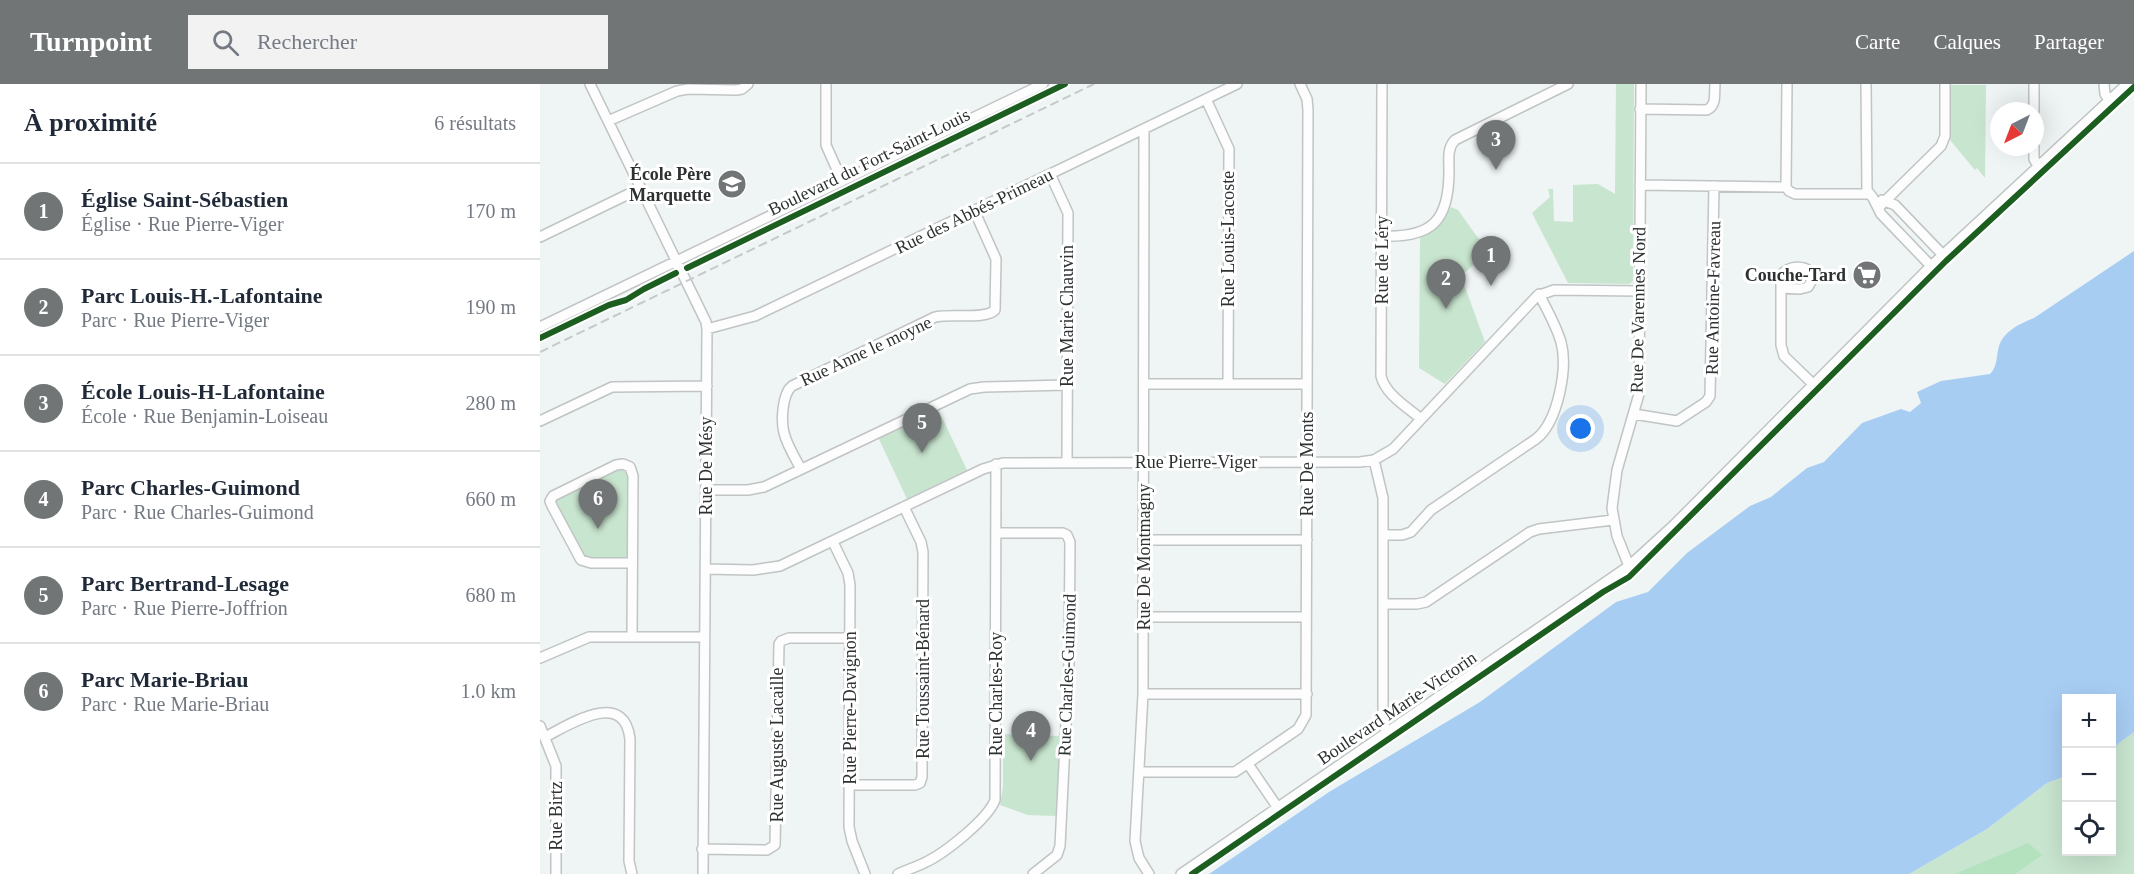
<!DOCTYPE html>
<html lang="fr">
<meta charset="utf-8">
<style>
body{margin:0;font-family:"Times New Roman",serif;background:#f2f2f3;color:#1f2937}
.controls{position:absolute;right:18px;bottom:18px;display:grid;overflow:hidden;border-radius:0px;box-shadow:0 6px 24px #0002}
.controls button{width:54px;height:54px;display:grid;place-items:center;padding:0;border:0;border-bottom:2px solid #e0e1e3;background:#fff;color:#1f2937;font:30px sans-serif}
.compass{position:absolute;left:1450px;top:18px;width:54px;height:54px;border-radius:50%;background:#fff;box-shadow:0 6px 24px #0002;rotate:222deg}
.you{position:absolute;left:1041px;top:345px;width:21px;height:21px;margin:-15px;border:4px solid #fff;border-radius:50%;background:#1a73e8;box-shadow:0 0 0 9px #1a73e833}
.badge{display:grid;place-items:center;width:39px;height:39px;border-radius:50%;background:#717575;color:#fff;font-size:20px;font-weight:700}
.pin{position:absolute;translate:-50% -50px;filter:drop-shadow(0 2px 3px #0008)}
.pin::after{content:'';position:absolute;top:32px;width:21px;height:18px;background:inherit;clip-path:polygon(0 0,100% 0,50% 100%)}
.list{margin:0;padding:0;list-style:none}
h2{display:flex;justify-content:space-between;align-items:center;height:78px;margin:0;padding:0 24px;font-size:26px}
h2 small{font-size:20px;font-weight:400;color:#747a83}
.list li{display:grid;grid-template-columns:39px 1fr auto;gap:18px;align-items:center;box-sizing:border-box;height:96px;padding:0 24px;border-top:2px solid #e0e1e3}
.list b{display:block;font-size:22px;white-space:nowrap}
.list p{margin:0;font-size:20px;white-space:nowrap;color:#747a83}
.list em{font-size:20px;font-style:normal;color:#747a83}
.icon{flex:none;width:33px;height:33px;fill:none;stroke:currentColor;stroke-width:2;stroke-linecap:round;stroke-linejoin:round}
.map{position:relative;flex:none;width:1594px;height:790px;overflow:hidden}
header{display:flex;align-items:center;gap:36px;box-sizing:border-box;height:84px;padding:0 30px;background:#717575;color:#fff}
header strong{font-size:28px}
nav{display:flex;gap:33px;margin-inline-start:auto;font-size:21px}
.search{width:420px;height:54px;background:#f2f2f3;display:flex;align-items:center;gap:15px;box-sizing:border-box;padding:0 21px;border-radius:0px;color:#747a83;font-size:22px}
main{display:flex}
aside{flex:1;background:#fff}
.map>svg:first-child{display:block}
.green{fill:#c8e5cf}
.forest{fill:#b4e1be}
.water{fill:#a8cdf3}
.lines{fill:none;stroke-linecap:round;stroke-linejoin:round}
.minor-casing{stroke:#c0c4c4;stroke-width:12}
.minor{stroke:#fdfdfd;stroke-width:9}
.rail{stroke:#c7c8c8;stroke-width:2;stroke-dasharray:9 4.5;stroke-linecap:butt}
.cycleway-casing{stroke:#fff;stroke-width:10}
.cycleway{stroke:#1b5e20;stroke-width:6}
.labels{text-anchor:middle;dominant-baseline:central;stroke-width:6;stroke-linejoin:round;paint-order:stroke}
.street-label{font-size:18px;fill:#2d3131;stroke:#fff}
.poi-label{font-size:18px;font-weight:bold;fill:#2d3131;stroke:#fff;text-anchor:end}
</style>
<header>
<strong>Turnpoint</strong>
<div class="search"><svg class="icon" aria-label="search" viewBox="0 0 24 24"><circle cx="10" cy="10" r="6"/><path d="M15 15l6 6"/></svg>Rechercher</div>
<nav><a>Carte</a><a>Calques</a><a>Partager</a></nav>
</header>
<main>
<aside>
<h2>À proximité<small>6 résultats</small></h2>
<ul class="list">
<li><span class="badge">1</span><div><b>Église Saint-Sébastien</b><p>Église · Rue Pierre-Viger</p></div><em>170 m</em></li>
<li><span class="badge">2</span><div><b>Parc Louis-H.-Lafontaine</b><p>Parc · Rue Pierre-Viger</p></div><em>190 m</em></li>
<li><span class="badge">3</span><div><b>École Louis-H-Lafontaine</b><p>École · Rue Benjamin-Loiseau</p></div><em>280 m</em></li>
<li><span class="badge">4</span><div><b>Parc Charles-Guimond</b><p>Parc · Rue Charles-Guimond</p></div><em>660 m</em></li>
<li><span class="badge">5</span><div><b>Parc Bertrand-Lesage</b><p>Parc · Rue Pierre-Joffrion</p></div><em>680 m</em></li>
<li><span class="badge">6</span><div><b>Parc Marie-Briau</b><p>Parc · Rue Marie-Briau</p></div><em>1.0 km</em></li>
</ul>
</aside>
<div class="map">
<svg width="1594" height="790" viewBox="0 0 1594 790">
<rect width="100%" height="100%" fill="#eff4f4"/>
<path class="green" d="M1076 0H1094L1093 197 1089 200 1028 199 992 129 1010 113 1008 105H1013L1014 137 1033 138V101L1058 100 1075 110Z
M1411 1H1446L1445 94 1437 84 1435 86 1410 56Z
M911 123 918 126 948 168 921 192 945 258 905 300 879 284 880 154 901 140Z
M398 325 427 386 367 415 338 353Z
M77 385 84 386 89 392 88 470 85 474 81 475H51L44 473 15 417 17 415Z
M1594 648V790H1369L1447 745 1507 699 1526 692V768H1572V667L1579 659Z
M463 650 521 652 517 732 488 731 460 721 463 703Z"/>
<path class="forest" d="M1488 759 1502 771 1475 790H1415Z"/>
<path class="water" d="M1594 167V648L1579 659 1572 667V614H1526V692L1507 699 1447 745 1369 790H669L789 708 940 618 1076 518 1108 508 1147 469 1210 422 1231 413 1267 384 1284 378 1322 339 1361 325 1370 328 1381 319 1377 308 1401 297 1450 290C1458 282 1456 272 1459 262 1464 247 1481 239 1494 234Z"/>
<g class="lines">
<g class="minor-casing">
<path id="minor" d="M50 0 166 238 167 245 163 790
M286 0V61L302 97
M842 0 841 292C845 310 867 323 881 335
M1247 0 1246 103 1249 107 1255 110H1329
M1326 0 1327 106 1333 114 1341 130 1391 182
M1564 0 1565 10 1569 16
M666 15 689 65 688 300
M1100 25 1167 26C1177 21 1174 10 1175 0
M1494 27V0
M68 37 137 7 148 5 196 6 202 5 208 0
M604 45 603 610 595 757 599 774 609 790
M1494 63V75L1498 82
M510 90 528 129 527 378
M1100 101 1246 103
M1342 116 1355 121 1403 171
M1338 124 1401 62 1405 52V0
M842 152C892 154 909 137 909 87 909 75 907 64 915 56L1028 0
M0 153 101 104
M1241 204 1260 205 1268 203 1272 196 1271 188C1263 181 1250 182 1243 189L1241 194V261L1244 272 1273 300
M0 243 503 0
M167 245 215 232 697 0
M604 300H767
M1094 330 1137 337 1166 318 1170 312 1174 102
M0 337 72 303 167 302
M834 376 843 414V633L845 644 848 648
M261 385C255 374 247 361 244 349 241 337 242 310 252 302L395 233C411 229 445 236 455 226L456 175 434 126
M166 406H208L224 403 430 305 444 303 527 301
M456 449H523L527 451 530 458 529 578 520 762 517 771 493 790
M843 451H862L871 448 891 426 996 355C1018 338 1028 284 1021 258 1016 241 1007 226 999 210
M604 456H767
M293 458 308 489 310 501 309 743 312 757 325 790
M91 479H51L41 476 12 422 10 417 13 412 76 381 83 380 90 383 93 392 92 552
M1089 482 1077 452 1072 424 1077 386 1099 310 1101 0
M165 485 213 486 240 482 443 385 463 379 820 378 834 376 853 365 997 212 1014 206 1099 207
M843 520H877L886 518 990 448 999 445 1073 436
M603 533H766
M0 574 49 553H164
M603 610H767
M0 642 16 682V790
M5 653C29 641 84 604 90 655L89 777 92 790
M708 680 738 724
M599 688H695L758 645 766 631 768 26 767 15 760 0
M310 701H375L380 699 382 693 383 468 381 458 364 423
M162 765 227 766 235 761 239 560 241 557 249 554H310
M358 790C366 786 376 783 384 779 404 770 448 735 455 716L456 380
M641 790 1089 482 1134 441 1391 182 1587 0"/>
</g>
<use href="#minor" class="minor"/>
<path class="rail" d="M0 268 554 0"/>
<g class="cycleway-casing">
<path id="cycleway" d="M147 184 525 0
M0 254 69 221 86 216 104 205 136 189
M652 790 1063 508 1089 493 1406 177 1594 3"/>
</g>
<use href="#cycleway" class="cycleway"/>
</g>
<defs>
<g id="school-disc" transform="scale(1.5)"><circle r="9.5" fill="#717575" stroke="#fff"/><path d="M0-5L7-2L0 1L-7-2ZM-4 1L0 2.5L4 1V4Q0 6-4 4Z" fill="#fff"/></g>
<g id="supermarket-disc" transform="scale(1.5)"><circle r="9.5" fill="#717575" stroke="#fff"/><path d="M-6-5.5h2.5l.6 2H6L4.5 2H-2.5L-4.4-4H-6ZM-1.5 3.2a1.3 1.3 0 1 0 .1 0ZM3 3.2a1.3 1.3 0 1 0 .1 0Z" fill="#fff"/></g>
</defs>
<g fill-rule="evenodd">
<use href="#school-disc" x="192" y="100"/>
<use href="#supermarket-disc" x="1327" y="191"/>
</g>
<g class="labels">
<g class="street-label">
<text transform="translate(329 78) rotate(-26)">Boulevard du Fort-Saint-Louis</text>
<text transform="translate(434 127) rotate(-26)">Rue des Abbés-Primeau</text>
<text transform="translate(688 155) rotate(-90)">Rue Louis-Lacoste</text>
<text transform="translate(842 176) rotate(-90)">Rue de Léry</text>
<text transform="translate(1173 214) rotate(-89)">Rue Antoine-Favreau</text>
<text transform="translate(1098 226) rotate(-89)">Rue De Varennes Nord</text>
<text transform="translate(527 232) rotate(-90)">Rue Marie Chauvin</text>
<text transform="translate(326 267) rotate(-25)">Rue Anne le moyne</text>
<text x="656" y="378">Rue Pierre-Viger</text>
<text transform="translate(767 380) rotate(-90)">Rue De Monts</text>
<text transform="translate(166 382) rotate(-90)">Rue De Mésy</text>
<text transform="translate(604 473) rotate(-90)">Rue De Montmagny</text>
<text transform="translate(527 591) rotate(-88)">Rue Charles-Guimond</text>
<text transform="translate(383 595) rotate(-90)">Rue Toussaint-Bénard</text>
<text transform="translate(456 610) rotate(-90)">Rue Charles-Roy</text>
<text transform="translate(310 624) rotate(-90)">Rue Pierre-Davignon</text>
<text transform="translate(857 624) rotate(-34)">Boulevard Marie-Victorin</text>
<text transform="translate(237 661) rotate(-90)">Rue Auguste Lacaille</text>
<text transform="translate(16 732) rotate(-90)">Rue Birtz</text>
</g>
<g class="poi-label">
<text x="171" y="90">École Père<tspan x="171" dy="21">Marquette</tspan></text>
<text x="1306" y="191">Couche-Tard</text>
</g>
</g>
</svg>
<div class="controls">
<button>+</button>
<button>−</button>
<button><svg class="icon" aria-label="locate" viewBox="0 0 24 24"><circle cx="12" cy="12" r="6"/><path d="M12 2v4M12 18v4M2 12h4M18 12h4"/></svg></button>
</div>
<svg class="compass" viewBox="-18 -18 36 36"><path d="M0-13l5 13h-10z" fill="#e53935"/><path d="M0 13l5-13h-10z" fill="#747a83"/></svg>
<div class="you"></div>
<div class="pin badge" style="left:951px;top:202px">1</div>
<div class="pin badge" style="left:906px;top:225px">2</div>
<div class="pin badge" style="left:956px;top:86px">3</div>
<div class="pin badge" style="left:491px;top:677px">4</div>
<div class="pin badge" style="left:382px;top:369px">5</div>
<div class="pin badge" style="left:58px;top:445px">6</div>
</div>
</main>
